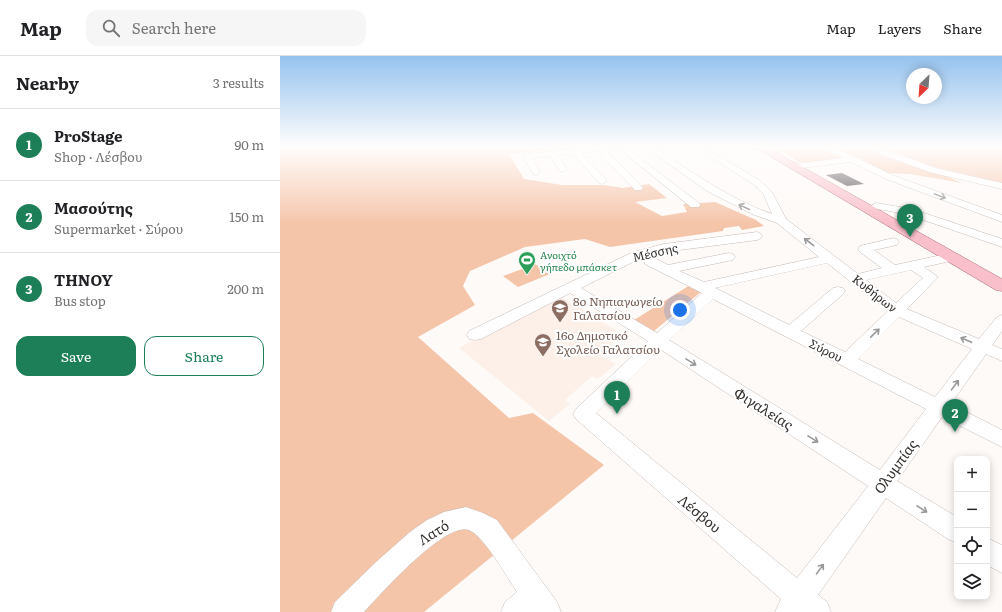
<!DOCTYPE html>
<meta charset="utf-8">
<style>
body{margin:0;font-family:Literata,serif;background:#f6f6f6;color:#202124}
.controls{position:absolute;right:12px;bottom:12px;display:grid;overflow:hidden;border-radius:8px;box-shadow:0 2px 10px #0003}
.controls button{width:36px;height:36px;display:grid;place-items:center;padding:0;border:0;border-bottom:1px solid #e0e0e0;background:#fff;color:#202124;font:20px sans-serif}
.compass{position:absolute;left:626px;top:12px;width:36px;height:36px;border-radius:50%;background:#fff;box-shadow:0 2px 10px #0003;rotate:205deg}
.you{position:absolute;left:400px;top:254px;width:14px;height:14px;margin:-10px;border:3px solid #fff;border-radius:50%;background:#1a73e8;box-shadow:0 0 0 6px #1a73e833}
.badge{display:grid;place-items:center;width:26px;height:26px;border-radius:50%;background:#1c7f58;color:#fff;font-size:13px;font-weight:700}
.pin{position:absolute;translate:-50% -33px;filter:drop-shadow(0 1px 2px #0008)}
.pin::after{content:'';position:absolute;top:21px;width:14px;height:12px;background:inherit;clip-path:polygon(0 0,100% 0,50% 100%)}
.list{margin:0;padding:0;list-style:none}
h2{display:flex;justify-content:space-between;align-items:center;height:52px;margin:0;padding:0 16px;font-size:17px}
h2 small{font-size:13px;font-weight:400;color:#757577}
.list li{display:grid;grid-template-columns:26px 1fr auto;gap:12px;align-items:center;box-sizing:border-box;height:72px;padding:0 16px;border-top:1px solid #e0e0e0}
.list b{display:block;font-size:15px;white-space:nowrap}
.list p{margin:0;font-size:13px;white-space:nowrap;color:#757577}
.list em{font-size:13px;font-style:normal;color:#757577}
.actions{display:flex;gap:8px;padding:12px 16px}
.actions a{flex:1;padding:9px 0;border:1px solid #1c7f58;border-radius:12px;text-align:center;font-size:14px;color:#1c7f58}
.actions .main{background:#1c7f58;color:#fff}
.icon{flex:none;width:22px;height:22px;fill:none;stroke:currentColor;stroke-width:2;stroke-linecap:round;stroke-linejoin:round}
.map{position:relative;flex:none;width:722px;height:556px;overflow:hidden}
header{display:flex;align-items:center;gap:24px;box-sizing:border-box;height:56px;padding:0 20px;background:#fff;border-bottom:1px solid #e0e0e0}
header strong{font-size:19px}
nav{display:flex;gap:22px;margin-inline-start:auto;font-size:14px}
.search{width:280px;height:36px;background:#f6f6f6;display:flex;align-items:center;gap:10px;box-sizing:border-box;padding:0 14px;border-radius:12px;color:#757577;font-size:15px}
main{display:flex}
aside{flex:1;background:#fff}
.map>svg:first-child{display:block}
.built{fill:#fdf0e8}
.green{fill:#f5c5aa}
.building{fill:#514a4f}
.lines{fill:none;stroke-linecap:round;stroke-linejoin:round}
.minor-casing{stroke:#c6bcb7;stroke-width:1}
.major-casing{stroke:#b2727d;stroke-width:1}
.minor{fill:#fff;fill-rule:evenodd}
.major{fill:#f9bfca;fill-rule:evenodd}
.oneway{stroke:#9a9898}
.labels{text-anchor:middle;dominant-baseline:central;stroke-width:4;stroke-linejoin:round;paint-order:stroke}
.far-leisure-label{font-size:10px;fill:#27864d;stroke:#fff;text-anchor:start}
.street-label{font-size:12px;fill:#363230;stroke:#fff}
.education-label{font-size:12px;fill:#785e54;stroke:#fff;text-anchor:start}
.near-street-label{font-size:14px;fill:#363230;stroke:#fff}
</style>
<header>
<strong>Map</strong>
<div class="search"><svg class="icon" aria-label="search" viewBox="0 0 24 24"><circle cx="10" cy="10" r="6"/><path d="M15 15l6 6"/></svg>Search here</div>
<nav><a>Map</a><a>Layers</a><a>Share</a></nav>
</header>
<main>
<aside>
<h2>Nearby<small>3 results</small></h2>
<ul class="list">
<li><span class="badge">1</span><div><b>ProStage</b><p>Shop · Λέσβου</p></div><em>90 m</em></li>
<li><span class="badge">2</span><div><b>Μασούτης</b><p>Supermarket · Σύρου</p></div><em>150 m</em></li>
<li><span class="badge">3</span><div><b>ΤΗΝΟΥ</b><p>Bus stop</p></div><em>200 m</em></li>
</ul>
<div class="actions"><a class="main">Save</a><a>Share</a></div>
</aside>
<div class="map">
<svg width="722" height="556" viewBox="0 0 722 556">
<rect width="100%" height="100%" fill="#fefaf8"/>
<path class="built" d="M278 240 306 255 304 257 314 264 317 263 339 276 337 278 339 279 333 289 321 300 336 308 318 323 312 320 285 344 290 348 269 365 179 292 214 272Z"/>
<path class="green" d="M0 91H305L229 98 244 123 282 129H324L343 132 369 128 387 142 355 146 382 160 407 156 403 148 435 146 476 164 484 170 462 174 459 170 444 172 443 175 330 191 305 183 245 191 190 215 183 230 195 249 138 281 229 362 253 357 324 409 144 556H0Z
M500 91H522L541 93 563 102 522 108 501 95 499 93Z
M542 91H585L614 104 666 120 682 127 630 118 608 117 554 92Z
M601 91H722V127L654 111Z
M255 208 270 218 238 231 223 220Z
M410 229 422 235 374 275 354 264Z"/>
<path class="building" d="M562 117 584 128 567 130 546 119Z"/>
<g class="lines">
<g class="minor-casing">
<path id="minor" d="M313 91H336L335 93 326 94 361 130 363 132 361 134H355L317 95 301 97 327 125 322 128 319 127 293 98 278 99 287 113 283 116 280 115 270 100 252 102 260 116 256 119 253 118 243 100 247 98Z
M337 91H345L419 147 420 149 419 151H411Z
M365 91H374C412 116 449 143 492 158L483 137 473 128 415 91H424L479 124 492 136 506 163 578 218 602 212 580 196 578 193 580 190 613 182 617 183 619 186 617 189 594 194 615 209 671 197 675 198 677 201 675 204 644 211 658 221 627 253 699 283 717 261 722 259V275L712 289 722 293V305L706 298 671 348 722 374V391L662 361 617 425 677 461V487L668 483 606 442 538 539 547 546 551 556H495L501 543 296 363 293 358 296 353 368 285 290 237 201 283 195 284 189 283 187 279 189 275 353 196 384 188 477 176 481 178 483 180 481 182 477 184 384 196 361 202 301 232 377 277 422 237 365 208 364 205 365 202H375L388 209 449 197 453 198 455 201 453 204 399 215 424 226 539 201 497 167 472 158 427 135ZM547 207 608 255 565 296 521 275 563 238 565 235 563 232 558 231 553 232 509 269 435 232ZM631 214 643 222 616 247 586 224ZM433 243 646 353 600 414 389 284ZM619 261 692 293 655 341 578 303ZM380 293 588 430 517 522 316 357Z
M493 91H501L498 96H495L491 94Z
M535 91H549L557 92 612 119 722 159V166L606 123 571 106 513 113 512 111 516 108 563 102 552 96 536 93Z
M588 91H598L659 113 722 127V133L653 117 605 100Z
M596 147 632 153 722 183V191L626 158 592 152 591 150Z
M186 451 203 457 217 464 277 546 281 556H221L225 546 237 536C227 521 204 480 189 474 165 465 100 539 84 556H51L55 546 96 506 130 476 147 464 164 456Z
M707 482 722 489V517L707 509Z"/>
</g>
<g class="major-casing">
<path id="major" d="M475 91H487L722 223V235L716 234Z"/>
</g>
<use href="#minor" class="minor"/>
<use href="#major" class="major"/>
</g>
<defs><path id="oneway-shaft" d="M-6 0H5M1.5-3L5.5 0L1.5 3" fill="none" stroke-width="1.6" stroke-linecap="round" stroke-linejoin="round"/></defs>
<g class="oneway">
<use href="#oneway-shaft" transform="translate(660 140) rotate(20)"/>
<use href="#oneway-shaft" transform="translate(464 151) rotate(-155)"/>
<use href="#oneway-shaft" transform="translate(529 186) rotate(-143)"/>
<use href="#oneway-shaft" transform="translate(595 277) rotate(-44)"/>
<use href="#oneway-shaft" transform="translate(686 284) rotate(-157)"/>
<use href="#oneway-shaft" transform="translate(411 306) rotate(32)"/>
<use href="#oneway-shaft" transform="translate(675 329) rotate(-54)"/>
<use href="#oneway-shaft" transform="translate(533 383) rotate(32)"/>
<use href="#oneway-shaft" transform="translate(642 453) rotate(32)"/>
<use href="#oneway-shaft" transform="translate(540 513) rotate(-54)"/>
</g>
<linearGradient id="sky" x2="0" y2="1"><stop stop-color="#95c3ef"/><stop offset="0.54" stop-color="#fffdfc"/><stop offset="1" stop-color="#fffdfc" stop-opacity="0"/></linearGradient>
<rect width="722" height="168" fill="url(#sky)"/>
<defs>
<g id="stadium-pin" transform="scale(0.9)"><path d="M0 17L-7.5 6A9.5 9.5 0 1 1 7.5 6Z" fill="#2e9e5b" stroke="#fff"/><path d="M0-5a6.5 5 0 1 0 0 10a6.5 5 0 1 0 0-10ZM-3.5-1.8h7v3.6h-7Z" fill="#fff"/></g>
<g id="school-pin" transform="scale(0.9)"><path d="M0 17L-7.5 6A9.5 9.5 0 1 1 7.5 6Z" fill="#8d6e63" stroke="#fff"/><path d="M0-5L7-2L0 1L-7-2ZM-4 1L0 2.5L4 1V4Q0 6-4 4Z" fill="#fff"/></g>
</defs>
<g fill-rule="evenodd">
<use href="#stadium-pin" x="247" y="204"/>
<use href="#school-pin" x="280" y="252"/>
<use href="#school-pin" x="263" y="286"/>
</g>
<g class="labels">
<g class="far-leisure-label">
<text x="260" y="198">Ανοιχτό<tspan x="260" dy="12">γήπεδο μπάσκετ</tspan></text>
</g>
<g class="street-label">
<text transform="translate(375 196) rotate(-13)">Μέσσης</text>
<text transform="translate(595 237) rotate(38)">Κυθήρων</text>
<text transform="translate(546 294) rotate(27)">Σύρου</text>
</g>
<g class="education-label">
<text x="293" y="245">8ο Νηπιαγωγείο<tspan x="293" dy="14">Γαλατσίου</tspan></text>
<text x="276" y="279">16ο Δημοτικό<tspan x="276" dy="14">Σχολείο Γαλατσίου</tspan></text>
</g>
<g class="near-street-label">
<text transform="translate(484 352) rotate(32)">Φιγαλείας</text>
<text transform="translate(615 410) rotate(-54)">Ολυμπίας</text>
<text transform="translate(420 457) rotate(40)">Λέσβου</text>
<text transform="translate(153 476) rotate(-32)">Λατό</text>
</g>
</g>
</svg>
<div class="controls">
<button>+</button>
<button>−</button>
<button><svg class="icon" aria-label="locate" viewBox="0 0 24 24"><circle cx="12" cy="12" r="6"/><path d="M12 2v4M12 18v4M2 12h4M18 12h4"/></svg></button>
<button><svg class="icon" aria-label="layers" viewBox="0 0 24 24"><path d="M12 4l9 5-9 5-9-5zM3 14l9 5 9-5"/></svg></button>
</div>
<svg class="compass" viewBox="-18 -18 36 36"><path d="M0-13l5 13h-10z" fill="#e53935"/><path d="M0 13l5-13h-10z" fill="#757577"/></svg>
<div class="you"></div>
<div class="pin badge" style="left:337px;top:358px">1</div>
<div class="pin badge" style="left:675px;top:376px">2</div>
<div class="pin badge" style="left:630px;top:181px">3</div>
</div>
</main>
